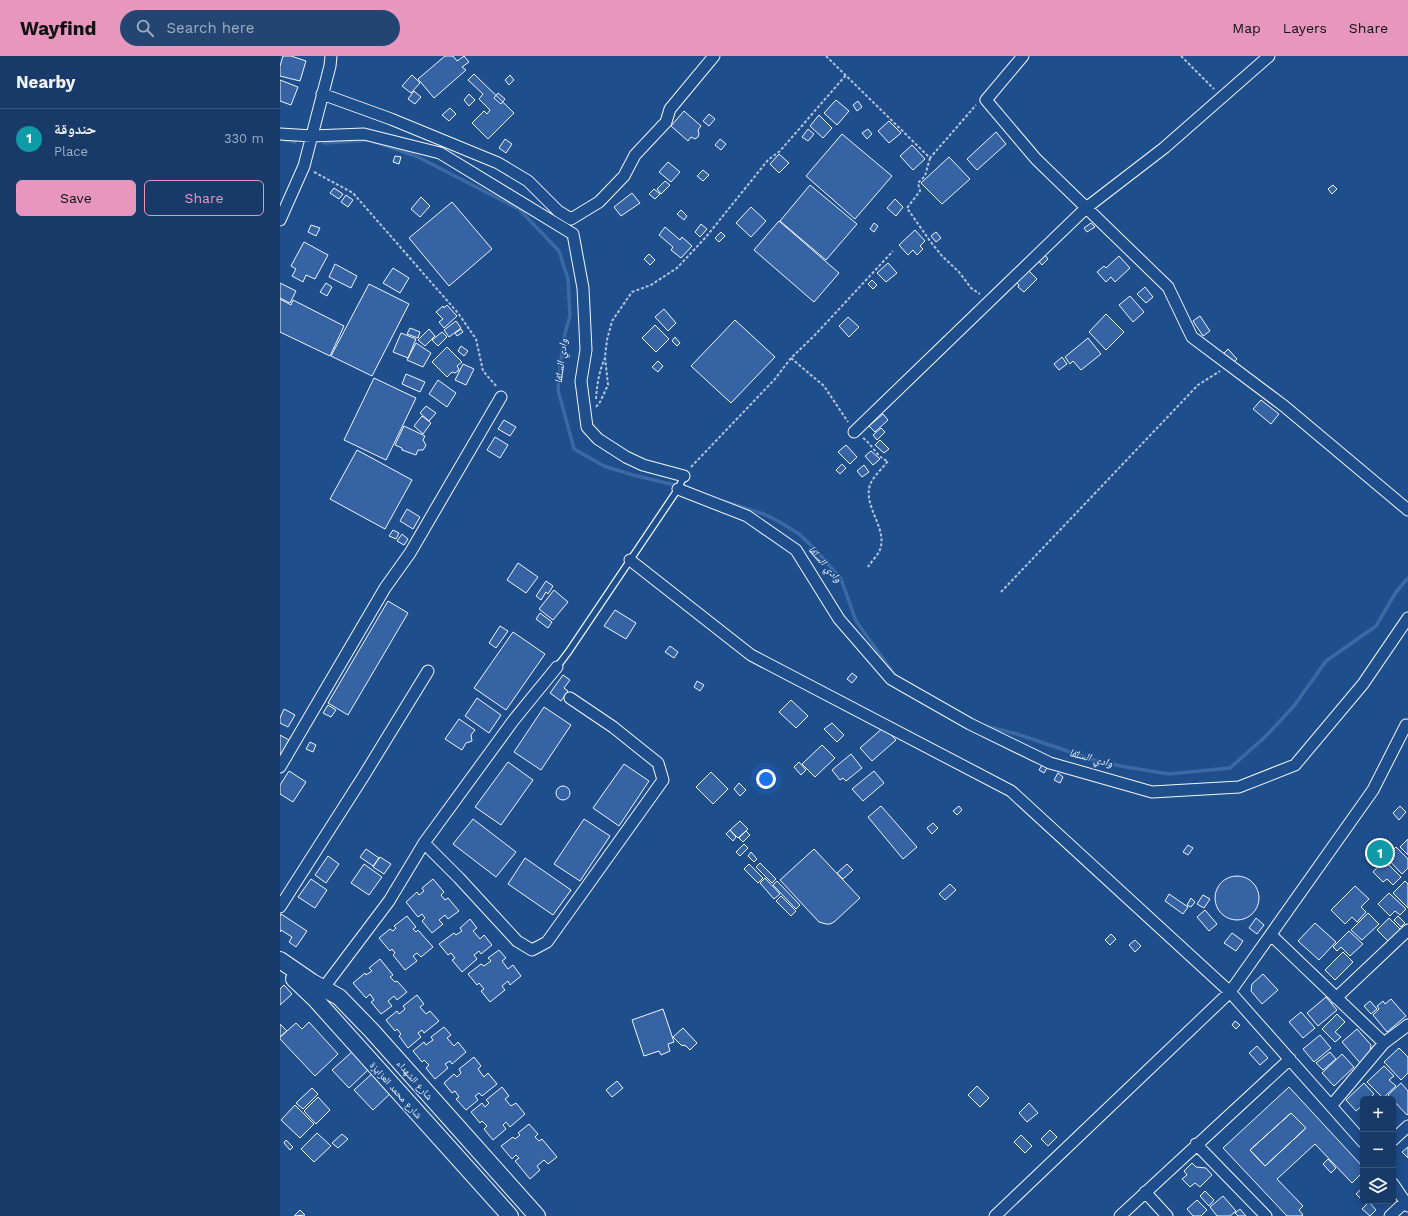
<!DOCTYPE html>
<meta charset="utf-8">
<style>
body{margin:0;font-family:"Work Sans","Noto Naskh Arabic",sans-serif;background:#244571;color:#f1f3f6}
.controls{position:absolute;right:12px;bottom:12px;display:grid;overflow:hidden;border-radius:6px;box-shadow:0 2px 10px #0003}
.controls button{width:36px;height:36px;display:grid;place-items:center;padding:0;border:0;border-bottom:1px solid #36547d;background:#173a69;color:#f1f3f6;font:20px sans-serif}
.you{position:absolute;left:486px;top:723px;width:14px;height:14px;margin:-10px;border:3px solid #fff;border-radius:50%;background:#1a73e8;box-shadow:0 0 0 6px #1a73e833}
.badge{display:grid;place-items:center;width:26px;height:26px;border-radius:50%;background:#e797bd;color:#fff;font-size:13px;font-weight:700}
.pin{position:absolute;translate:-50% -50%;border:2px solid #fff;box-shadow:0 1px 4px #0006}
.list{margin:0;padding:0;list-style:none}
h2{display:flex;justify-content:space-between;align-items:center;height:52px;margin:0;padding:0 16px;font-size:17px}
h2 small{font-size:13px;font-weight:400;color:#9eadc0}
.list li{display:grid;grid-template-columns:26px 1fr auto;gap:12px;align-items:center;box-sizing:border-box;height:60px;padding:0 16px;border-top:1px solid #36547d}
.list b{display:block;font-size:15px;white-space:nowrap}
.list p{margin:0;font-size:13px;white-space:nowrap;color:#9eadc0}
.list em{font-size:13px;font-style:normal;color:#9eadc0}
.actions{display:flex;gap:8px;padding:12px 16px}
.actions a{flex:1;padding:9px 0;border:1px solid #e797bd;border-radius:6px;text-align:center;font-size:14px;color:#e797bd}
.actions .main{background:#e797bd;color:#111}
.icon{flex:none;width:22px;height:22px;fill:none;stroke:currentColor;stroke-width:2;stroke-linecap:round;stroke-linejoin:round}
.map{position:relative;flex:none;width:1128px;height:1160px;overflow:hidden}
header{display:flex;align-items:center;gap:24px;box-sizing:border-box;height:56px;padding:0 20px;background:#e797bd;color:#111}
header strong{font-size:19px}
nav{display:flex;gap:22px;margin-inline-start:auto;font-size:14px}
.search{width:280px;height:36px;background:#244571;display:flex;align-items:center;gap:10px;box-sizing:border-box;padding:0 14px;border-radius:22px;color:#9eadc0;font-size:15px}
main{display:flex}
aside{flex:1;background:#173a69}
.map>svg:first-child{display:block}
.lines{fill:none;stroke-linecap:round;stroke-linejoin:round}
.stream{stroke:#3b69a3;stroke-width:3.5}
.building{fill:#3563a3;stroke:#f2f6ff;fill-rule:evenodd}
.lane-casing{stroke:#f2f6ff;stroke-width:8}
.street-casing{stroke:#f2f6ff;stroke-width:13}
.secondary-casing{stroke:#f2f6ff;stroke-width:18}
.path{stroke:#b3c4dc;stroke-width:2;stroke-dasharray:3 2;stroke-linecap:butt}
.lane{stroke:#1f4e8c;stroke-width:5.5}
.street{stroke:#1f4e8c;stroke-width:11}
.secondary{stroke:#1f4e8c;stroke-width:16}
.labels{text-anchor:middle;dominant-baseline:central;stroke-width:3;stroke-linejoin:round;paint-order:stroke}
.street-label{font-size:10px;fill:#f2f6ff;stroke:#1f4e8c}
.water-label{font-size:11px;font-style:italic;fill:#f2f6ff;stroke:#1f4e8c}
</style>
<header>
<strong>Wayfind</strong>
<div class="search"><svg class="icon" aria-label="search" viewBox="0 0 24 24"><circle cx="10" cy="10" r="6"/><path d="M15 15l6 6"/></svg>Search here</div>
<nav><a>Map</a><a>Layers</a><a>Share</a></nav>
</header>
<main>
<aside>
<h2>Nearby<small></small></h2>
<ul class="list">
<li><span class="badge" style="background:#0f9aa8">1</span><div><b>حندوقة</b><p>Place</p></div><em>330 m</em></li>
</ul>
<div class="actions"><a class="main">Save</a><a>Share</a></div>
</aside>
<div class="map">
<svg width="1128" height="1160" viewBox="0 0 1128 1160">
<rect width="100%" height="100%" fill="#1f4e8c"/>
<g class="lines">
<path class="stream" d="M1 83 15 86
M44 87 90 84 138 101 239 153 279 195 288 223 290 260 285 277 280 309 278 334 294 393 324 410 353 419 399 430
M443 445 484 458 498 465 519 478 536 494 561 523 576 565 617 622
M705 670 737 678 817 705 846 711 889 718 950 712 985 681 1014 650 1046 605 1096 570 1116 536 1128 522"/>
</g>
<path class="building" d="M3 0H11L26 5 20 25 0 20V10Z
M165 0H173L177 5 184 0 189 6 182 11 186 14 154 42 138 23Z
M194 18 234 57 208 83 192 67 204 55 207 58 210 54 199 43 203 38 188 24Z
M132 19 140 27 131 37 122 30Z
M230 19 234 24 229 29 225 24Z
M0 24 18 31 11 49 0 45Z
M134 35 141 41 135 48 128 43Z
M218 37 225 43 221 48 214 42Z
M189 38 195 44 189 50 184 44Z
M556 44 569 55 557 69 544 57Z
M578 45 582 51 577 55 573 49Z
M170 52 176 58 169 65 162 59Z
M404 55 421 70 418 74 419 78 418 81 415 83 411 81 408 85 391 70Z
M429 58 435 63 429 70 423 65Z
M539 59 552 72 543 82 530 70Z
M609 65 621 77 609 87 598 75Z
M528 73 534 78 528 85 522 81Z
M588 73 592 78 587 83 582 77Z
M716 76 726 88 697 114 687 103Z
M562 78 612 120 575 163 526 120Z
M225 83 232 88 226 97 219 92Z
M440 83 446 88 441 94 435 89Z
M632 89 645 103 633 114 620 100Z
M499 98 509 107 499 117 490 108Z
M115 100 121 101 119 108 113 106Z
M669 101 690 123 662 148 641 127Z
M388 106 400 116 391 126 379 116Z
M423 114 429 119 423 125 417 120Z
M385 125 390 129 381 138 377 133Z
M530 129 577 168 546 204 500 165Z
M1053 129 1057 133 1052 138 1048 133Z
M54 132 63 138 59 143 50 137Z
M374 133 380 138 375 143 369 138Z
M352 137 360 147 341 160 334 151Z
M66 139 73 144 68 151 61 146Z
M141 141 150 150 140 161 131 153Z
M615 143 623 151 616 160 607 152Z
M172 146 212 193 169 230 129 182Z
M471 151 486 165 471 181 456 167Z
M401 154 407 160 404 164 397 158Z
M499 165 559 217 534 246 474 194Z
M594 167 598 170 594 176 590 173Z
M811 167 815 171 807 176 804 172Z
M421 168 427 173 420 181 415 176Z
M31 169 40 172 36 180 28 176Z
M385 171 400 184 402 181 412 190 401 202 391 194 393 191 379 179Z
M635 174 645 185 640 190 643 193 637 199 633 194 628 199 619 189Z
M441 176 445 180 439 186 435 182Z
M656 176 661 182 656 186 651 180Z
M24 186 48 199 35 223 26 219 23 226 12 220 16 213 11 210Z
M369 198 375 204 370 209 364 203Z
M764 198 768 203 762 209 757 203Z
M839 200 850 212 835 226 831 221 826 226 817 216 824 210 826 212Z
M608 207 617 217 606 226 597 217Z
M55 208 77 220 71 232 49 221Z
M113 212 129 222 120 237 103 227Z
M747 213 757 223 744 236 738 231 739 229 735 225Z
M592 224 597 229 593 233 588 228Z
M0 227 16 235 10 247 0 242Z
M46 227 52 231 47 240 40 236Z
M89 228 129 248 92 320 51 300Z
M865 231 873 241 866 247 857 238Z
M850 240 864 256 853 266 839 249Z
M0 243 11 249 13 244 64 270 50 300 0 276Z
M167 249 177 260 164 272 159 266 163 263 156 256 163 250 164 252Z
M384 253 396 267 388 275 375 261Z
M826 258 844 276 826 294 809 276Z
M920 260 930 275 923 280 913 265Z
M568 261 579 271 569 281 559 270Z
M455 264 495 301 451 347 411 310Z
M176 265 181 272 169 281 164 274Z
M375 269 389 283 376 296 362 282Z
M130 272 140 276 138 282 127 278Z
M149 273 155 280 145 290 138 284Z
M181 273 183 276 177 280 175 277Z
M162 276 167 281 158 290 152 284Z
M121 277 136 283 128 302 113 296Z
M395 281 400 287 397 290 392 285Z
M808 282 821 298 801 314 793 305 790 308 785 301Z
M136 287 151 297 143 311 127 304Z
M181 290 188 295 184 300 178 295Z
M167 291 182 306 177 310 179 313 178 315 175 317 172 316 167 321 152 306Z
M948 293 957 303 952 308 943 298Z
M782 301 787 308 779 314 774 308Z
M378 305 383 310 378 316 372 311Z
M183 308 194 313 186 329 175 324Z
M126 318 145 326 140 336 122 328Z
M94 322 136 342 106 404 64 384Z
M158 324 176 337 167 351 149 338Z
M981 344 999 358 991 368 973 353Z
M146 350 156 357 149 365 140 357Z
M603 358 608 364 595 376 589 370Z
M142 360 151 367 143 378 134 370Z
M224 364 236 371 230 380 218 373Z
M124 370 145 380 143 384 146 389 145 391 143 394H138L136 399 122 394V392L115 389Z
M601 372 605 376 597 384 593 379Z
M215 381 228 389 220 402 207 394Z
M600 384 609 393 604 397 595 389Z
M566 389 577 401 570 408 558 396Z
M77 394 132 424 105 473 50 443Z
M591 395 600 403 593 409 585 400Z
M562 408 566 412 560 418 556 414Z
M584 409 589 416 582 421 577 415Z
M127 453 140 461 133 473 120 465Z
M113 474 119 477 116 483 109 480Z
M122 478 128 483 124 489 117 485Z
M238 507 258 521 246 537 227 524Z
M266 525 273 530 268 538 266 536 261 544 256 540Z
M274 534 288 546 273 564 259 553Z
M108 545 128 557 68 659 48 647Z
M335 554 356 567 346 583 324 570Z
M260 557 272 566 268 572 256 563Z
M220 570 228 575 216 592 209 587Z
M233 576 265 598 226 654 194 632Z
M390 590 398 596 394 602 385 596Z
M572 617 577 621 572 627 567 623Z
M283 619 290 624 284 632 288 635 281 645 270 637Z
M417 625 424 629 420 635 414 631Z
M197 642 221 659 209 677 185 660Z
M511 644 528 660 516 672 499 656Z
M48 649 56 654 51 661 43 657Z
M264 651 291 669 261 714 234 696Z
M4 653 15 659 8 671 0 667V662Z
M179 663 195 674 191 679 192 685 186 687 182 694 165 683Z
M552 667 564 679 557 686 544 673Z
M604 671 616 684 592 705 580 692Z
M0 679 9 684 0 700Z
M30 686 36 689 33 696 26 693Z
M542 689 555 702 535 721 522 708Z
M571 698 582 712 566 725 563 722 560 724 552 714Z
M228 706 253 724 221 769 195 751Z
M519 706 526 714 521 719 514 711Z
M344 708 369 725 339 770 313 752Z
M762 709 767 712 764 717 759 714Z
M9 715 26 726 13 746 0 738V729Z
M594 715 604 727 583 745 572 733Z
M431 716 448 733 433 748 416 731Z
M778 717 783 721 780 727 774 724Z
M459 727 466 734 460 740 454 733Z
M276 737a7 7 0 1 1 14 0a7 7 0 1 1-14 0Z
M601 750 637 791 623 803 588 761Z
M679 750 682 754 677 759 673 755Z
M1120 750 1126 756 1119 764 1113 757Z
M193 763 236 796 216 821 173 788Z
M304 763 330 780 300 825 274 808Z
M460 765 468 773 458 782 450 774Z
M653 767 658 772 652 778 647 772Z
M450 774 456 781 453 785 446 778Z
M466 775 470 779 463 786 459 782Z
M1128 783V799L1120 791Z
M464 788 468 792 460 800 456 796Z
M908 789 913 792 908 799 903 796Z
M1116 791 1128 803V812L1122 818 1106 801Z
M86 793 99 802 93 810 80 801Z
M534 793 580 842 554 866 550 868H546L539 866 500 824Z
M471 796 477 803 474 806 468 800Z
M48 800 59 808 46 827 35 819Z
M100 801 111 808 104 818 93 811Z
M245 802 291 834 273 859 228 828Z
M1104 804 1121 821 1113 829 1107 823 1103 826 1093 816Z
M480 807 496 823 492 827 476 811Z
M84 808 102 821 89 839 71 827Z
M469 808 483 822 478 827 464 813Z
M567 808 573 814 563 823 557 817Z
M935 842a22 22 0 1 1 44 0a22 22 0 1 1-44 0Z
M485 822 500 838 494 843 480 827Z
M31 823 47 834 35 852 18 841Z
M153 823 164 836 161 839 165 844 168 842 179 855 168 863 165 859 159 864 163 868 152 877 142 865 145 862 142 858 138 861 126 846 137 836 139 839 144 835 142 832Z
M497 825 520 849 516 853 493 829Z
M1125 825 1128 828V852L1113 837Z
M670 828 676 834 665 844 659 838Z
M1075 830 1089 843 1081 851 1086 856 1077 866 1072 861 1065 868 1051 854Z
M1109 837 1126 853 1120 859 1115 855 1110 860 1098 848Z
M889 838 908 851 903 858 885 845Z
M923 839 930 843 924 852 917 848Z
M501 840 516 855 511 860 496 845Z
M911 842 915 846 911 851 907 849Z
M925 854 937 868 929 875 917 861Z
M1088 857 1099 868 1082 884 1071 874Z
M1 858 27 875 16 891 9 886 12 881 1 874 0 876V860Z
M127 860 136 871 133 873 136 876 138 874 153 891 141 901 137 897 133 900 137 905 125 914 113 899 115 897 112 893 110 895 99 882 110 873 113 875 116 872 114 870Z
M1118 860 1125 867 1121 871 1114 864Z
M976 862 984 869 977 878 969 872Z
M1109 862 1121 874 1109 886 1097 874Z
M190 863 197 872 193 875 200 883 204 879 212 889 201 898 199 895 194 899 197 903 182 916 172 904 175 902 171 897 168 899 159 888 174 877 176 879 182 875 180 872Z
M1035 867 1056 886 1039 904 1018 885Z
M1069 875 1083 888 1070 900 1061 891 1057 895 1053 891Z
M952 877 963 885 956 895 944 887Z
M831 878 836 883 830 889 825 884Z
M855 884 861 890 855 896 849 889Z
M219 894 226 902 222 905 228 913 233 909 241 920 230 929 228 925 222 930 225 934 210 946 201 935 204 933 199 927 197 929 188 918 201 908 204 910 211 905 208 902Z
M1063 896 1073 906 1055 924 1045 914Z
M100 903 113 919 110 921 115 926 117 925 127 936 117 944 114 940 108 945 112 950 101 958 91 946 94 944 90 938 86 942 73 927 85 917 86 919 92 915 89 912Z
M983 918 998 934 982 948 971 935 972 928Z
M4 929 12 938 0 949V933Z
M137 939 144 948 140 951 146 958 150 955 159 965 144 977 142 974 138 977 141 981 128 992 119 980 121 978 117 973 115 975 106 964 117 955 119 958 125 953 123 950Z
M1046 941 1057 954 1038 970 1027 957Z
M1111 943 1126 960 1107 976 1093 959 1099 953 1097 950 1103 945 1105 948Z
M1090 945 1097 953 1091 958 1084 950Z
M383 953 394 986 388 988 390 995 381 999 379 995 364 1000 352 964Z
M1021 956 1035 972 1023 982 1009 966Z
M1057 958 1065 966 1055 976 1061 981 1055 986 1042 973Z
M955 965 960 969 956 973 952 969Z
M29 966 58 998 35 1020 0 983V981L16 967 22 973Z
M0 968 7 975 0 981Z
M164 971 171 979 167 982 174 990 178 986 186 996 172 1008 170 1005 165 1008 168 1012 155 1023 146 1012 149 1009 144 1004 142 1006 133 995 144 986 146 989 153 984 151 981Z
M403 972 417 987 410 994 406 990 401 989 393 981Z
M1077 973 1091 989 1090 999 1081 1008 1062 986Z
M1040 979 1051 992 1034 1006 1023 993Z
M977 990 988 1002 980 1009 969 997Z
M1119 992 1128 1001V1017L1121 1024 1104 1006Z
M73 995 90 1012 69 1032 52 1014Z
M1050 996 1056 1003 1043 1014 1036 1007Z
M1062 998 1074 1011 1054 1030 1042 1017Z
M194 1001 201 1010 198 1013 204 1021 208 1017 217 1028 202 1040 199 1037 195 1040 198 1044 186 1054 176 1043 179 1041 175 1035 172 1037 164 1027 174 1018 177 1021 181 1017 179 1013Z
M1104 1010 1114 1020 1109 1024 1116 1030 1103 1042 1087 1026Z
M94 1016 113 1035 93 1054 74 1034Z
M337 1025 343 1032 332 1041 326 1034Z
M1084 1027 1094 1038 1089 1043H1083V1049L1076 1055 1066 1044Z
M1121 1027 1128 1035V1058L1127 1059 1108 1039Z
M697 1030 709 1042 700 1051 688 1039Z
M222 1031 229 1040 225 1043 231 1050 236 1047 245 1058 230 1071 226 1066 223 1069 226 1073 213 1084 204 1073 207 1070 202 1065 200 1067 191 1056 202 1047 205 1051 209 1047 206 1044Z
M1009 1031 1083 1111V1118L1082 1117 1072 1127 1035 1088 997 1123 1023 1150 1019 1154 1023 1159 1021 1160H1007L943 1092ZM1011 1057 1026 1072 985 1110 970 1094Z
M32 1032 38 1038 23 1053 16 1047Z
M38 1041 50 1054 36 1068 24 1055Z
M749 1047 758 1057 747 1066 739 1057Z
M15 1049 34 1068 20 1082 1 1064Z
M1011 1057 1026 1072 985 1110 970 1094Z
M249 1068 258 1078 255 1081 259 1085 262 1083 277 1101 268 1108 264 1104 257 1110 260 1114 250 1123 235 1105 239 1102 236 1099 232 1103 221 1090 233 1081 235 1083 240 1079 238 1077Z
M770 1074 777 1081 768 1090 761 1083Z
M37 1077 51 1090 34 1106 21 1093Z
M62 1078 68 1083 58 1092 52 1087Z
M741 1079 752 1090 745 1097 734 1086Z
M6 1084 13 1091 10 1094 4 1087Z
M1128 1091V1102L1122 1096Z
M1048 1103 1056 1112 1051 1117 1043 1108Z
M912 1107 916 1111 926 1112 932 1119 920 1131 915 1127 910 1131 902 1123 907 1119 904 1115Z
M1082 1132 1083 1134V1145L1076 1138Z
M925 1135 934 1144 929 1150 920 1140Z
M943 1140 956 1155 950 1160H937L930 1151Z
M917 1144 927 1154 921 1160H913L907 1153Z
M1089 1146 1096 1154 1090 1160 1082 1153Z
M960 1153 966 1160H958L955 1157Z
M20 1154 25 1159 14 1160Z"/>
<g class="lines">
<g class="lane-casing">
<path id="lane" d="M277 611 289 595 398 433 404 420"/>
</g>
<g class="street-casing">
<path id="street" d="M743 0 706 44 756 103 888 231 912 281 1004 350 1128 454
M42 38 111 63 218 107 248 125 278 155 291 163 319 146 344 120 355 99 386 66 390 53 434 0
M0 78 32 80 84 78 160 97 293 178 303 232 306 294 301 325 307 371 318 383 346 401 363 409 404 420
M0 164 24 110 50 10 51 0
M574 376 806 152 884 92 989 0
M398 433 467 460 516 494 559 563 611 623 690 668 770 707 872 736 959 731 1015 709 1083 628 1128 562
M350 504 471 599 731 735 950 936 1083 1086
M0 711 105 532 130 497 221 341
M144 787 179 822 237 885 252 894 267 886 383 724 378 707 333 671 290 642
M0 851 83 721 148 615
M991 879 1104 987
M39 938 109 845 144 787 233 665 277 611
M1056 942 1128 874
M1051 1050 1104 987 1128 969
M1113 1084 1128 1070
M916 1088 986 1160
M1113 1128 1128 1150
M865 1136 887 1160
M715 1160 950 936 1093 734 1126 669 1128 670
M840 1160 1010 1003
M1110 1160 1125 1146"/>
</g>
<g class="secondary-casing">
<path id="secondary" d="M0 904 32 926 59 941 92 975 257 1160
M14 923 35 943 230 1160"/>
</g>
<path class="path" d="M546 0 650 102 696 49
M901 0 934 33
M650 102 645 120 638 127 640 135 627 152 650 185 662 200 679 216 691 232 700 238
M34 116 73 137 178 257 196 283 203 315 217 331
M511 302 544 330 568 366
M316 343C317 329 319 315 325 302
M316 351 320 346 328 329 325 301 327 284 332 265 352 236 371 229 397 212 426 181 488 104 500 95 566 19
M583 382C592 388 598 403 608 405 602 413 590 423 589 433 586 455 609 475 599 496 596 501 591 506 588 511
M411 411 495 323 511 302 534 280 613 195
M721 536 918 329 940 315"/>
<use href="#lane" class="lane"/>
<use href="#street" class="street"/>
<use href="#secondary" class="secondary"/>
</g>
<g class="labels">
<g class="street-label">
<text transform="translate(135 1024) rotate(49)">شارع الشهداء</text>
<text transform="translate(116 1034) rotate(48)">شارع محمد العزايزة</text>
</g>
<g class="water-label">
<text transform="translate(281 305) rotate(-83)">وادي السلقا</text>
<text transform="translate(545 508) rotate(49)">وادي السلقا</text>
<text transform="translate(811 702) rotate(15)">وادي السلقا</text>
</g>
</g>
</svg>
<div class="controls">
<button>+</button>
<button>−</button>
<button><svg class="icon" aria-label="layers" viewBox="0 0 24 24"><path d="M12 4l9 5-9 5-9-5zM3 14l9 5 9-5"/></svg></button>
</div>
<div class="you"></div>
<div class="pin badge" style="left:1100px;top:797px;background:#0f9aa8">1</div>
</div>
</main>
